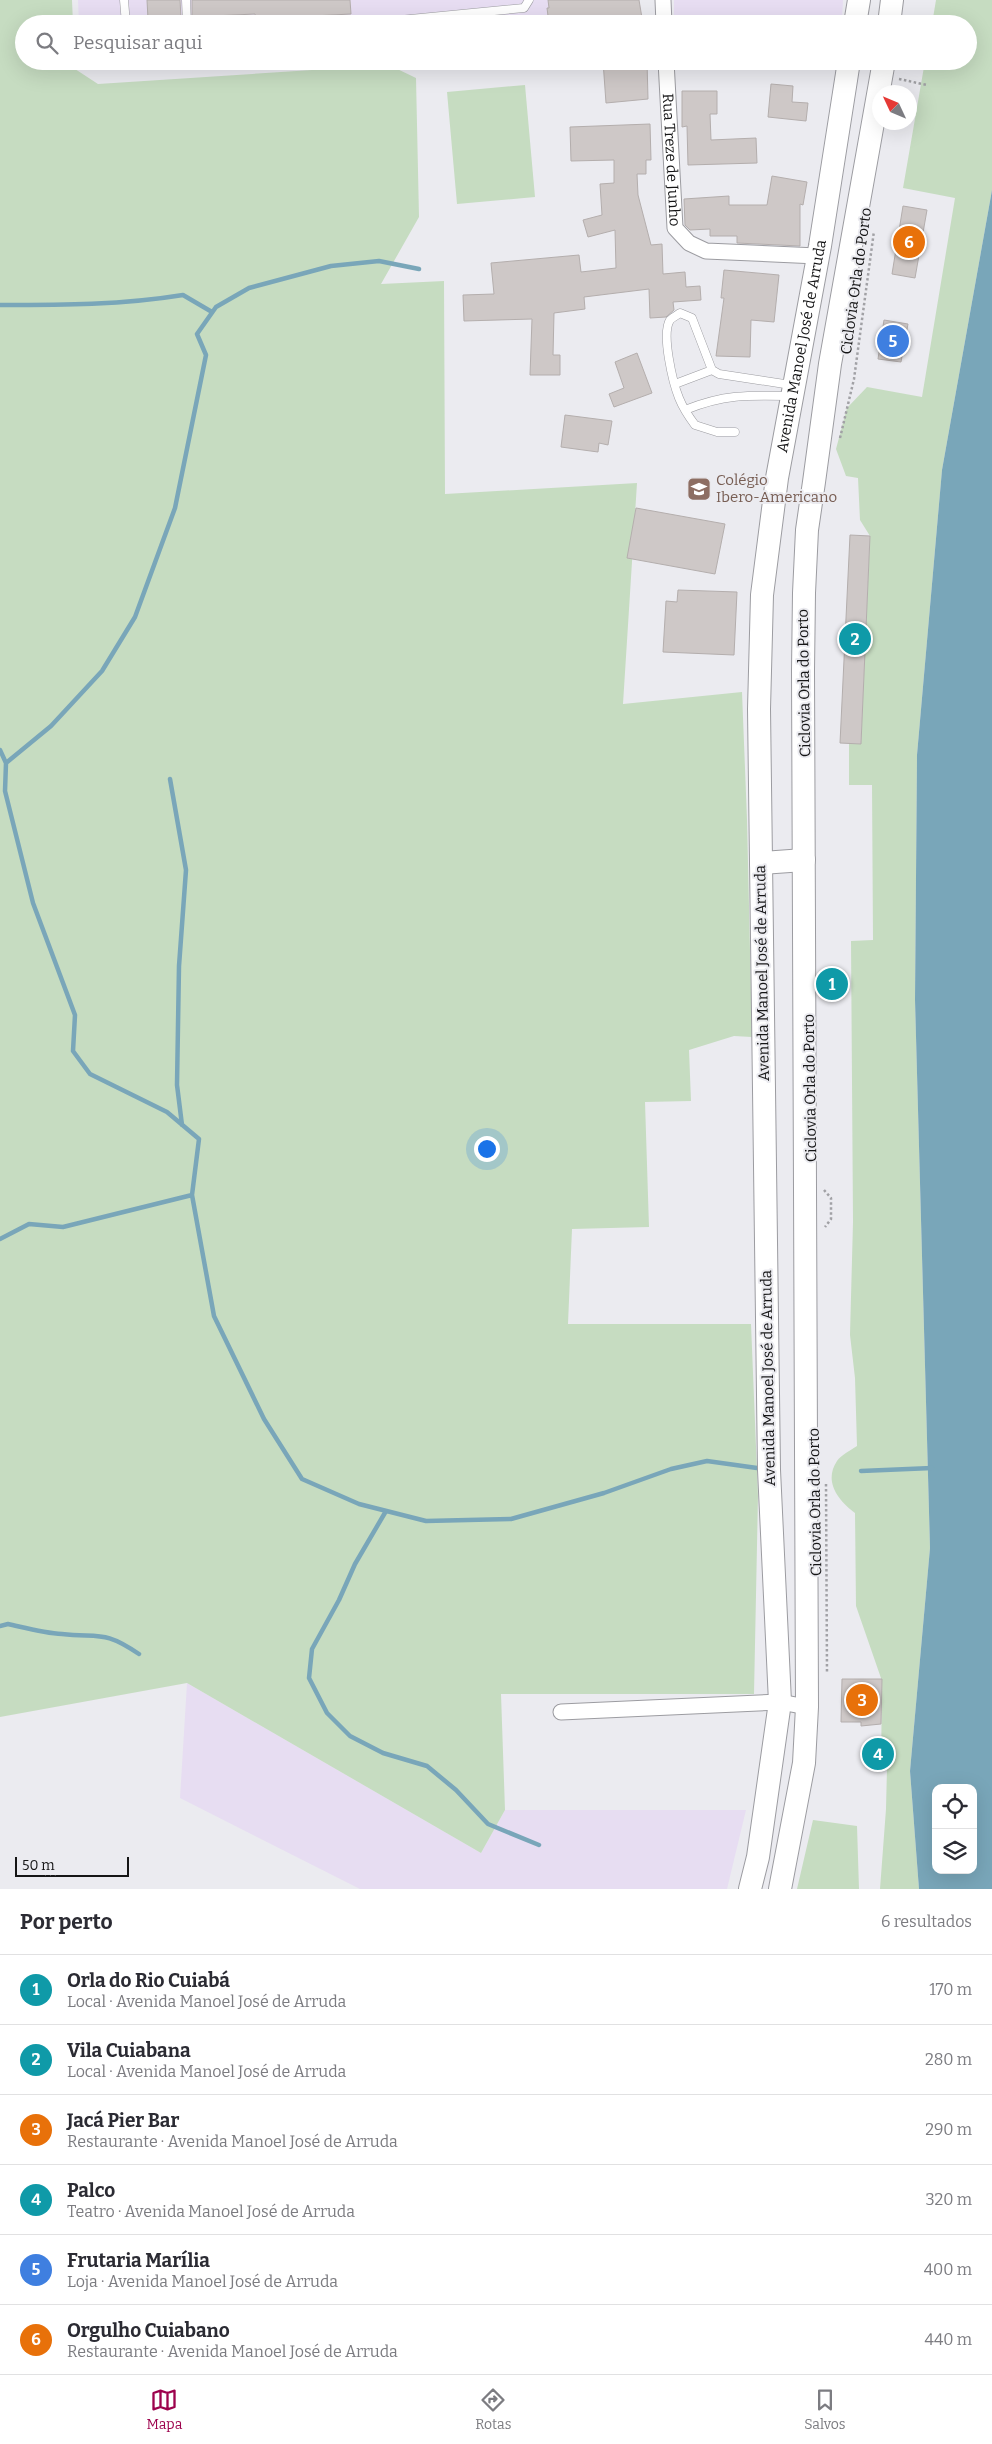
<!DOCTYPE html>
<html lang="pt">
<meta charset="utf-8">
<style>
body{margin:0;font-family:Bitter,serif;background:#f7f7f7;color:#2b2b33}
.controls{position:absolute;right:15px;bottom:15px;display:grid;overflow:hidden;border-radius:10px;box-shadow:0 5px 20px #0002}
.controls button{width:45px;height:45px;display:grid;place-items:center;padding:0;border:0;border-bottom:1px solid #e1e1e2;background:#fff;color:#2b2b33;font:25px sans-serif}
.compass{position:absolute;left:872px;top:85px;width:45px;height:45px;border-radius:50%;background:#fff;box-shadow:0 5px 20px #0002;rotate:314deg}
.scale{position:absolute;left:15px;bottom:12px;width:114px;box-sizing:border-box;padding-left:5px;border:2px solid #151516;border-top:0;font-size:14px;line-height:18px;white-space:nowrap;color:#151516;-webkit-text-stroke:4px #ebebf0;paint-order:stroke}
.you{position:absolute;left:486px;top:1148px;width:18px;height:18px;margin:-12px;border:4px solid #fff;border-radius:50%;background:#1a73e8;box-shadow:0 0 0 8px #1a73e833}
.badge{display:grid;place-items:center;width:32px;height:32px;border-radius:50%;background:#9d034d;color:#fff;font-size:16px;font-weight:700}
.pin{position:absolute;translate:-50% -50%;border:2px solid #fff;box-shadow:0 1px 5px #0006}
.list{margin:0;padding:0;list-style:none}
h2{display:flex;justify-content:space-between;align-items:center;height:65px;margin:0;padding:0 20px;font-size:21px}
h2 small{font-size:16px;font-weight:400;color:#7c7c81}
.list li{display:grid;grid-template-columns:32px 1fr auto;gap:15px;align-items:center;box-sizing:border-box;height:70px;padding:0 20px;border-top:1px solid #e1e1e2}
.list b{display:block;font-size:19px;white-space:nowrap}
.list p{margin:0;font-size:16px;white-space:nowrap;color:#7c7c81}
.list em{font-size:16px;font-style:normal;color:#7c7c81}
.icon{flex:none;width:28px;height:28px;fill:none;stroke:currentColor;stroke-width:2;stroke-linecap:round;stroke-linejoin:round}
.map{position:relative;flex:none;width:992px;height:1889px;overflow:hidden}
.search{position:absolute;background:#fff;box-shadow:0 5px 20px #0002;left:15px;right:15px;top:15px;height:55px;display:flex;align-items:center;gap:12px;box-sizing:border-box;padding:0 18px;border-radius:28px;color:#7c7c81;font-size:19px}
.sheet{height:485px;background:#fff}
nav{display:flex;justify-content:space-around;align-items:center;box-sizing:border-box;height:70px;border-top:1px solid #e1e1e2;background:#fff;font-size:14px;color:#7c7c81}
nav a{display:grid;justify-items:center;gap:2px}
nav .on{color:#9d034d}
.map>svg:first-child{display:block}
.commercial{fill:#e7ddf2}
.green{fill:#c6dcc1}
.water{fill:#79a6b9;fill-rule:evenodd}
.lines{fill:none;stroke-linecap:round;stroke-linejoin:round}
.stream{stroke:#79a6b9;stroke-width:4.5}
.building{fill:#cec8c7;stroke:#b4aead}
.lane-casing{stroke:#9c9ca1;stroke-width:9}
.street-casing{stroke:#9c9ca1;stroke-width:17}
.primary-casing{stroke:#9c9ca1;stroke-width:24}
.path{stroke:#a1a1a5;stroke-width:2.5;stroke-dasharray:2.5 2.5;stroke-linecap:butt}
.lane{stroke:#fff;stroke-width:8}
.street{stroke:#fff;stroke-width:15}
.primary{stroke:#fff;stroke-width:22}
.labels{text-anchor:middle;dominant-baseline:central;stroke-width:4;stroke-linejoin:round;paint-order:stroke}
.street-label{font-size:15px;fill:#151516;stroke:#ebebf0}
.education-label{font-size:15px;fill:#785e54;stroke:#ebebf0;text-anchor:start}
</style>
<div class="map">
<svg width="992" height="1889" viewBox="0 0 992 1889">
<rect width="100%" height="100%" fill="#ebebf0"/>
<path class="commercial" d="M78 0H556L559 24H79Z
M674 0H843L842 18 674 17Z
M187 1683 481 1853 505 1810H746L727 1889H360L180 1798Z"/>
<path class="green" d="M0 0H72L73 24H24V61H75V69L98 84 389 65 416 78 419 217 381 284 444 281 445 494 637 483 623 704 742 692 747 819 752 1037 734 1036 689 1050 691 1101 645 1102 649 1227 572 1229 568 1324H751L758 1496 754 1694H501L505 1810 481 1853 187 1683 0 1717Z
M936 0H992V190L942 470 917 755 915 1000 930 1548 910 1771 919 1889H880L886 1809 887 1768 881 1767 882 1681 856 1606 855 1513C839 1501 823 1482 837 1461 841 1455 851 1450 857 1446L855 1378 850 1335 853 1222 851 941 873 940 872 785H849V743L861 744 870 536 860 520 858 478 846 476 836 449 847 408 867 387 922 397 955 198 903 188 925 61H968V24H932Z
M525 85 535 197 457 204 447 92Z
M813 1820 857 1826 859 1889H797Z"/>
<path class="water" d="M992 190V1889H919L910 1771 930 1548 915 1000 917 755 942 470ZM936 1788H973V1870H936Z"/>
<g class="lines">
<path class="stream" d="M419 269 379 261 331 266 249 288 216 307 197 334 206 355 175 508 135 617 102 671 51 726 6 763 5 791 33 903 75 1015 73 1051 90 1074 167 1112 199 1139 192 1195 214 1316 264 1419 302 1479 359 1504 426 1521 511 1519 604 1493 671 1469 707 1461 757 1468
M0 305C62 305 122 305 183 295L212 312
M0 750 6 763
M170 779 186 870 179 966 177 1085 182 1125
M0 1239 29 1224 63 1227 192 1195
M861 1471 932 1468
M386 1511 355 1564 339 1600 312 1649 309 1678 327 1713 350 1736 383 1753 427 1766 456 1790 488 1824 539 1845
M0 1626 8 1624C26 1628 44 1633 62 1634 100 1638 104 1630 139 1654"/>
</g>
<path class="building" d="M147 0H180L181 18 148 19Z
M192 0H350L351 14 256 19 255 14 192 17Z
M548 0H639L643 24H549L547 8H549Z
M603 61H647L648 99 606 103Z
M771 84 793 86 792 102 808 103 806 121 768 117Z
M682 91H717V114H710L711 140 756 138 757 163 688 165 687 126 682 127Z
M650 124 651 160H646V174H637L638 195 651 245 662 244 663 274 685 272 686 287 700 286 701 300 673 302 674 310 666 317 650 318 649 289 584 297 585 309 554 313 553 355H560V375H530L532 319 464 321 463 295 494 294 491 263 579 255 581 272 616 268 615 230 588 237 583 220 602 215 600 184 614 183V160L571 161 570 127Z
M772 176 807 182 803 205 800 204V246L737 243V236H710V229L690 230 685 225 684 199 729 196V205H767Z
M903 206 927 210 915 278 892 274Z
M724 270 779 275 774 322 751 320 750 357 716 356 724 298H721Z
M884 320 908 324 901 362 878 359Z
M637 353 652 393 614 407 609 394 624 388 615 362Z
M565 415 612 421 608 445 599 443 598 452 561 447Z
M636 508 725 524 715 574 627 558Z
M850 535 870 536 861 744 840 743Z
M678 590 737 592 734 655 663 652 666 601 677 602Z
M842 1679H882L881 1724 861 1726V1722H841Z"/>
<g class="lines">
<g class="lane-casing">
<path id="lane" d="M124 0 126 24
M186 0 187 24
M359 24 524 8 529 0
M675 384 712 370
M685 410C724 394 749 395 791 396
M735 432H717L695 425C689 417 683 408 679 398 673 383 661 334 670 320 672 318 677 315 680 313L692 318 712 370 719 374 791 385"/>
</g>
<g class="street-casing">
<g id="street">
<path d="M663 0 664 24"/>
<path id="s1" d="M666 61 675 228 689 243 706 251 817 256"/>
<path d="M561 1712 780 1702 807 1707"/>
</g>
</g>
<g class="primary-casing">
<g id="primary">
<path d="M855 24 859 0"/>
<path d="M889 24 892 0"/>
<path d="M761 863 804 860"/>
<path id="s2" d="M750 1889 758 1857 780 1702 769 1470 759 709 762 595 777 478 820 246 849 61"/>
<path d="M780 1889 804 1763 807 1707 803 670 804 593 807 530 814 482 830 364 884 61"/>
</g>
</g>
<path class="path" d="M899 79 927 85
M840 438 854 379 874 231
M824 1190 831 1198V1219L825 1227
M826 1484 827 1674"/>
<use href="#lane" class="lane"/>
<use href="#street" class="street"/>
<use href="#primary" class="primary"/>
</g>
<defs>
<g id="school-square" transform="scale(1.25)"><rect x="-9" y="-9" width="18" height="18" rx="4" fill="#8d6e63" stroke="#ebebf0"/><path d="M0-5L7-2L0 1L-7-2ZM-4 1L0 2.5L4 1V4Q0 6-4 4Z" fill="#fff"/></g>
</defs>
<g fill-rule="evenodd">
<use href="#school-square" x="699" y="489"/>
</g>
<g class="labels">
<g class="street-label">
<text stroke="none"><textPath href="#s1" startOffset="99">Rua Treze de Junho</textPath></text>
<text transform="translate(856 281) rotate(-82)">Ciclovia Orla do Porto</text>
<text stroke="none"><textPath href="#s2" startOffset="1549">Avenida Manoel José de Arruda</textPath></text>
<text transform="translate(804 683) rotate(-91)">Ciclovia Orla do Porto</text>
<text transform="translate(762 973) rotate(-91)">Avenida Manoel José de Arruda</text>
<text transform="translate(810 1088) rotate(-91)">Ciclovia Orla do Porto</text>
<text transform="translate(768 1378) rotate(-91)">Avenida Manoel José de Arruda</text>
<text transform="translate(815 1502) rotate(-91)">Ciclovia Orla do Porto</text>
</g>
<g class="education-label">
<text x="716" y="480">Colégio<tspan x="716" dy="17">Ibero-Americano</tspan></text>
</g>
</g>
</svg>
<div class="controls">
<button><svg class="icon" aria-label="locate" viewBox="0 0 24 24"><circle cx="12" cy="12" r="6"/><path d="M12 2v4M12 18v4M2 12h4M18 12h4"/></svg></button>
<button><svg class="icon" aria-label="layers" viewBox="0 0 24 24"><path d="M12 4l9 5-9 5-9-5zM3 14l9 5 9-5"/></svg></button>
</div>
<svg class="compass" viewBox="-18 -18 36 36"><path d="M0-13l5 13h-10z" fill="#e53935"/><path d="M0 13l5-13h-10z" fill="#7c7c81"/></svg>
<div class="scale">50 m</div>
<div class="you"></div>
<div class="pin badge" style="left:832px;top:984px;background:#0f9aa8">1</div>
<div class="pin badge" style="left:855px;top:639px;background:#0f9aa8">2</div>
<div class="pin badge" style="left:862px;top:1700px;background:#e8710a">3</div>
<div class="pin badge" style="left:878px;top:1754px;background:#0f9aa8">4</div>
<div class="pin badge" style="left:893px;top:341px;background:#3f7fe0">5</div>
<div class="pin badge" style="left:909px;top:242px;background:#e8710a">6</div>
<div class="search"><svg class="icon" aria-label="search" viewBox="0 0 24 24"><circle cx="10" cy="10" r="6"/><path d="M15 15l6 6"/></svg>Pesquisar aqui</div>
</div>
<section class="sheet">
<h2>Por perto<small>6 resultados</small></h2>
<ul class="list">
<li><span class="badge" style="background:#0f9aa8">1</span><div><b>Orla do Rio Cuiabá</b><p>Local · Avenida Manoel José de Arruda</p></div><em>170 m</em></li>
<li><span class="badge" style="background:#0f9aa8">2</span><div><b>Vila Cuiabana</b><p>Local · Avenida Manoel José de Arruda</p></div><em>280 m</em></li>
<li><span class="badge" style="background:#e8710a">3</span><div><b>Jacá Pier Bar</b><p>Restaurante · Avenida Manoel José de Arruda</p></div><em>290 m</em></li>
<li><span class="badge" style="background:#0f9aa8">4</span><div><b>Palco</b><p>Teatro · Avenida Manoel José de Arruda</p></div><em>320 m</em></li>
<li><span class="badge" style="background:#3f7fe0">5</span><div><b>Frutaria Marília</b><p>Loja · Avenida Manoel José de Arruda</p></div><em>400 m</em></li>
<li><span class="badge" style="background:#e8710a">6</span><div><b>Orgulho Cuiabano</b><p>Restaurante · Avenida Manoel José de Arruda</p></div><em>440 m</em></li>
</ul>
</section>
<nav>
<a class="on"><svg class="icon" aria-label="map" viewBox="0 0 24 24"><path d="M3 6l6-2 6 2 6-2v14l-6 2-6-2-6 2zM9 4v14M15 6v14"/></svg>Mapa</a>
<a><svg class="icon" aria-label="directions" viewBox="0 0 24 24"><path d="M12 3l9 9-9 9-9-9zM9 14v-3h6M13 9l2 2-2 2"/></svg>Rotas</a>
<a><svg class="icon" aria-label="saved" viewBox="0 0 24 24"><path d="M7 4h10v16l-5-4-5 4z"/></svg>Salvos</a>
</nav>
